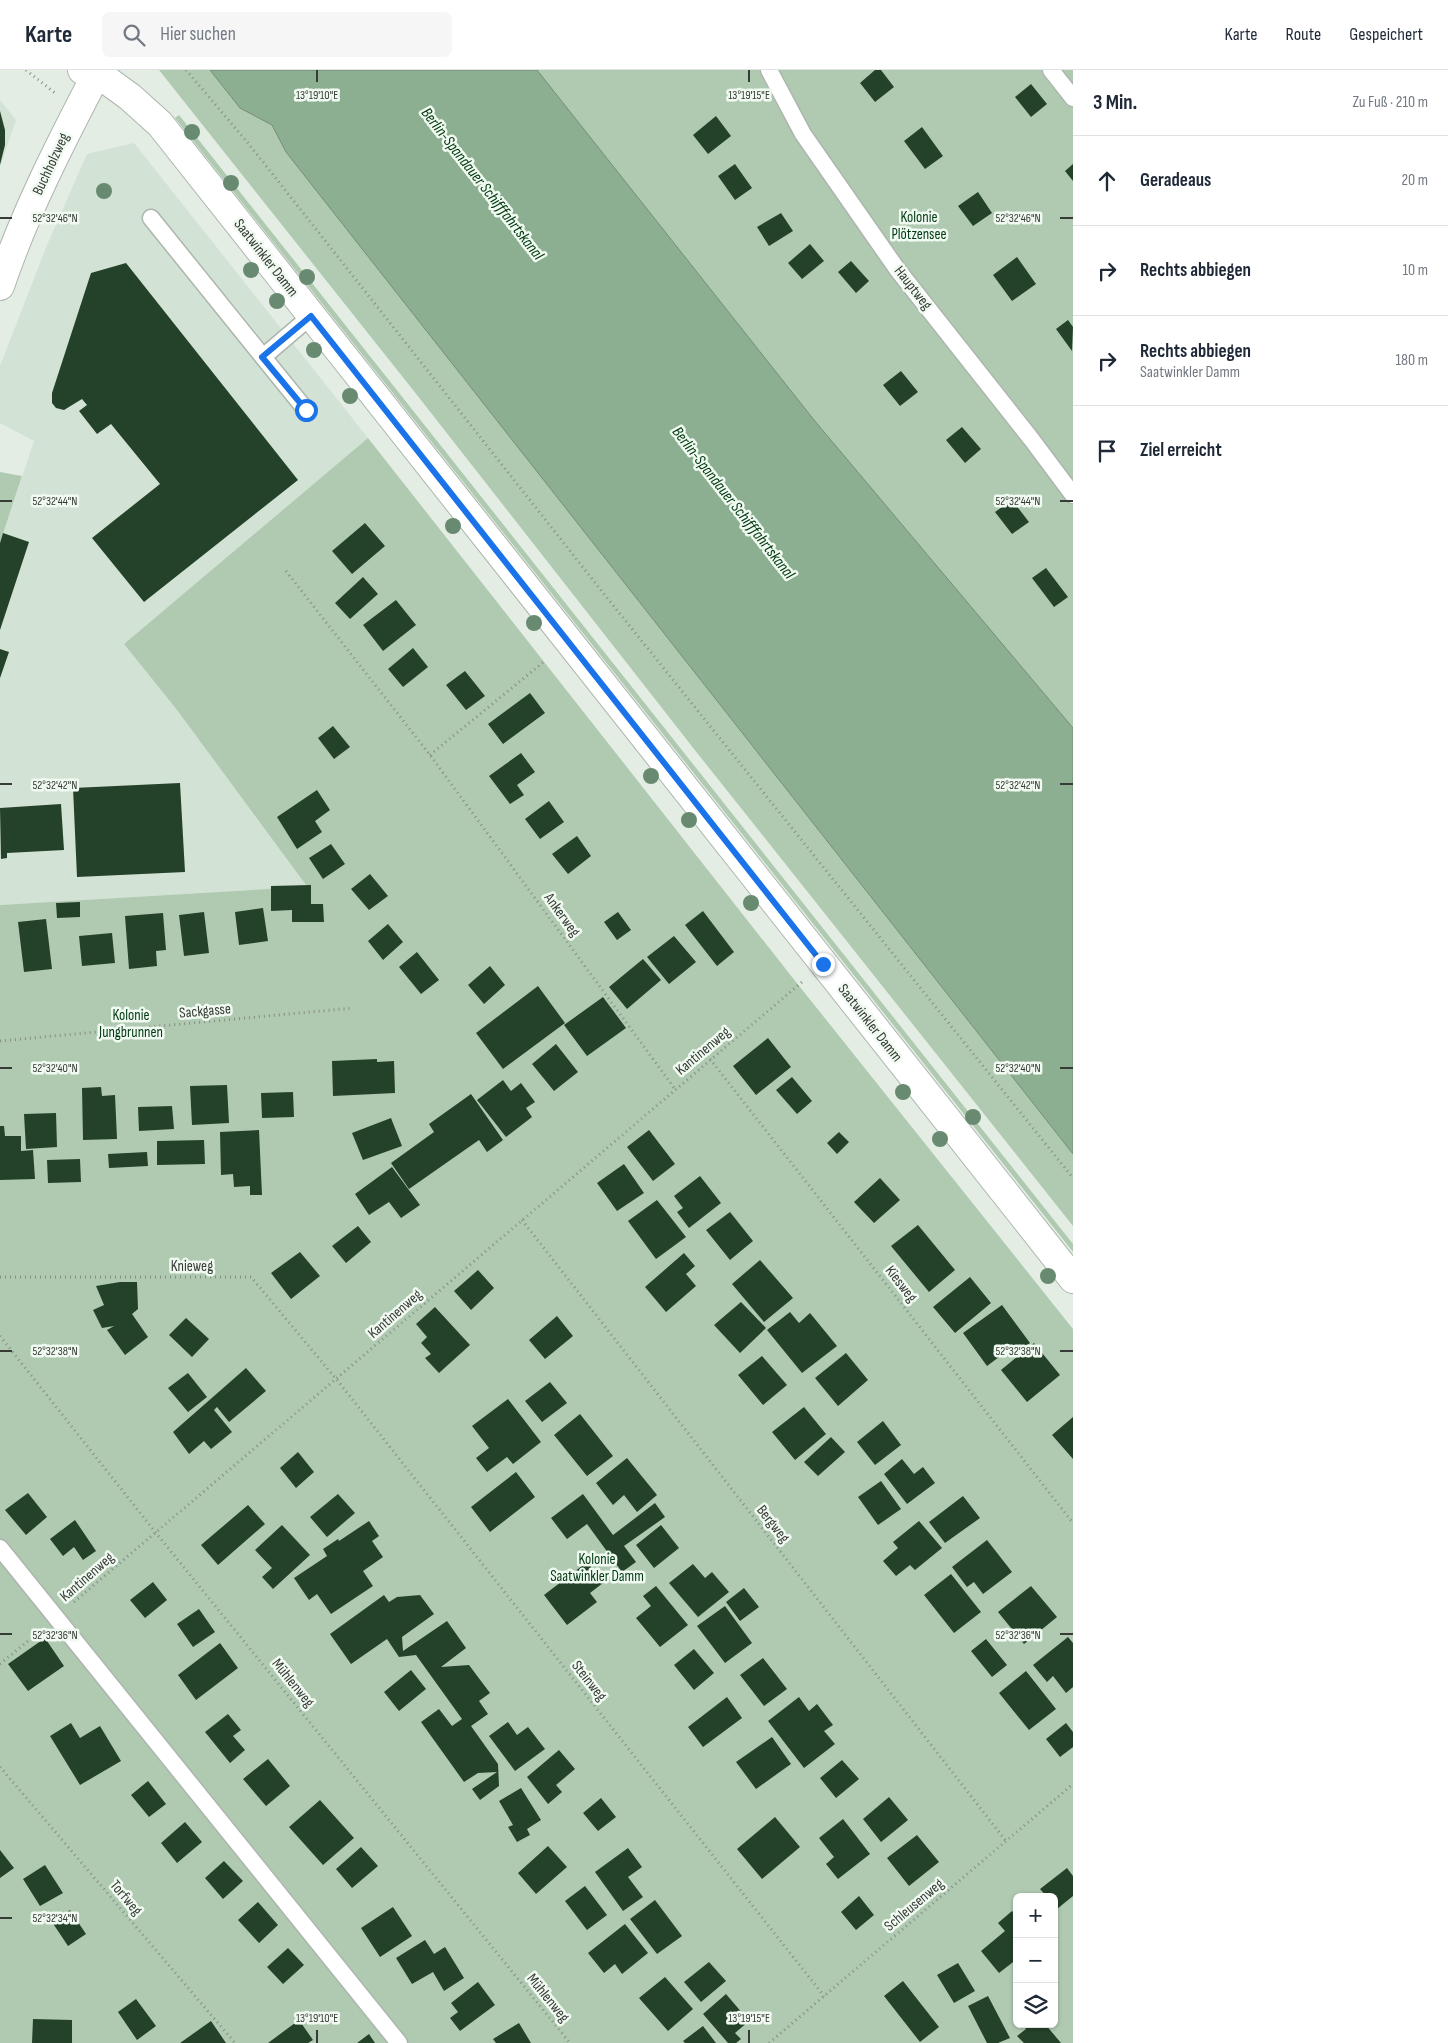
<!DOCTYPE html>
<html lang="de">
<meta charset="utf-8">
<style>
body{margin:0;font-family:"Sofia Sans Condensed",sans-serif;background:#f6f6f7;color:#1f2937}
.controls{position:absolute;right:15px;bottom:15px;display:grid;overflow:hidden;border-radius:8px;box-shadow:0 1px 4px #0004}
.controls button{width:45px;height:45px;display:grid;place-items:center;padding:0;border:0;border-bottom:1px solid #e0e1e3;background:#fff;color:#1f2937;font:25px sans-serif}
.stop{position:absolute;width:15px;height:15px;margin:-11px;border:4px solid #1a73e8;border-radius:50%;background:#fff}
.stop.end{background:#1a73e8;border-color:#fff;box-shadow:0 1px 5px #0008}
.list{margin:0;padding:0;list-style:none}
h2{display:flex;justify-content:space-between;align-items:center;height:65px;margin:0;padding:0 20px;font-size:21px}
h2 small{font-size:16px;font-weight:400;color:#747a83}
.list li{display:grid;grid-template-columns:32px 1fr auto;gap:15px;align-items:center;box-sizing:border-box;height:90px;padding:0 20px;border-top:1px solid #e0e1e3}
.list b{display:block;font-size:19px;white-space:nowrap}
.list p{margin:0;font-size:16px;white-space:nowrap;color:#747a83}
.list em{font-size:16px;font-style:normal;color:#747a83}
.icon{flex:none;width:28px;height:28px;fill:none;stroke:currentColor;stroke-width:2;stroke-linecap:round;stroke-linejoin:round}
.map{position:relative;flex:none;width:1073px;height:1973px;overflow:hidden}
header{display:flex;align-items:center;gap:30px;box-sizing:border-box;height:70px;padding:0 25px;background:#fff;border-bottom:1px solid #e0e1e3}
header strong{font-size:24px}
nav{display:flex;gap:28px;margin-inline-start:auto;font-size:18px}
.search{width:350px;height:45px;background:#f6f6f7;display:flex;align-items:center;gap:12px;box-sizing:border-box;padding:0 18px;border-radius:8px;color:#747a83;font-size:19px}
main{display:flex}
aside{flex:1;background:#fff}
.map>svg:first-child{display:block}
.built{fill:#d2e2d4}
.green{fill:#b0cab2;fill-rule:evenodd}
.water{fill:#8daf91;stroke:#738c76}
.building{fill:#244229}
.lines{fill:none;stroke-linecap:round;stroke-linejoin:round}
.lane-casing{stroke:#acb6ad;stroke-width:19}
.street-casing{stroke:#acb6ad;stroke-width:30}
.secondary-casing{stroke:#acb6ad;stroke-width:30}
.path{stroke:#868d86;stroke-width:3;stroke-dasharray:1 4;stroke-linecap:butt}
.lane{stroke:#fff;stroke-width:16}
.street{stroke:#fff;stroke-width:28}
.secondary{stroke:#fff;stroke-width:28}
.tree{fill:#678a70}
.route{stroke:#1a73e8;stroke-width:6}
.ticks{fill:none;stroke:#373b37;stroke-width:2}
.labels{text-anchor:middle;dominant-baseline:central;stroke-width:5;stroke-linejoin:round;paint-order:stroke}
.street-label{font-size:15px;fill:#373b37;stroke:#f0faf1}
.park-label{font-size:15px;fill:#013912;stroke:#f0faf1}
.water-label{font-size:16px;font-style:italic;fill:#003811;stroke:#f0faf1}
.ticks-label{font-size:12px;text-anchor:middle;fill:#373b37;stroke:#f0faf1;stroke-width:5;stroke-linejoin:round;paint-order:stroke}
</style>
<header>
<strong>Karte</strong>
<div class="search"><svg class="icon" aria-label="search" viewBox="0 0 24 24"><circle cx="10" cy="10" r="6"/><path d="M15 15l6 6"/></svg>Hier suchen</div>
<nav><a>Karte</a><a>Route</a><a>Gespeichert</a></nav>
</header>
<main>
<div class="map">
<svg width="1073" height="1973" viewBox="0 0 1073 1973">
<rect width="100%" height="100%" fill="#e3ede4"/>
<path class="built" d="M0 30 16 50 0 97Z
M134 73 368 368 124 574 177 640 306 815 267 819 0 835V473L34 371 0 353V296L47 175 87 84Z"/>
<path class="green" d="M159 0H210L240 38 272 55 286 82 1073 1084V1156L694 679 417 325Z
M537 0H1073V658L814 350Z
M179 45 1073 1174V1182L175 48Z
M368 368 792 907 1073 1259V1973H0V835L267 819 306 815 177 640 124 574ZM1017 1827H1054V1954H1017Z
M0 402 22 406 0 473Z"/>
<path class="water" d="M210 0H537L814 350 1073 658V1084L286 82 272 55 240 38Z"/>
<path class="building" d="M875 0H881L894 17 875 32 860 13Z
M1031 14 1047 34 1031 47 1015 27Z
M0 41 5 60V75L0 95Z
M716 46 731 66 708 84 693 65Z
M922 57 943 86 925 99 904 71Z
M735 94 752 118 735 130 718 106Z
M1073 94V111L1065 101Z
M978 122 992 143 973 156 958 136Z
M781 143 793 161 769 176 757 157Z
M810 174 824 191 802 209 788 193Z
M1017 187 1036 214 1012 231 993 205Z
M851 191 869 211 856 223 838 202Z
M126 193 298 410 144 532 92 468 160 414 111 354 97 364 79 341 87 335 82 329 64 340 56 338 52 333V323L91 203Z
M1068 250 1073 257 1072 281 1056 259Z
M901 301 918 322 900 336 883 315Z
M962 357 981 379 965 393 946 370Z
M1012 430 1029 452 1012 464 995 442Z
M365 453 385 476 352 504 332 481Z
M3 463 29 472 0 560V473Z
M1046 498 1068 527 1054 537 1032 508Z
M363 507 378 524 350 549 335 533Z
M396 530 416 555 383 581 363 555Z
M413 578 428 597 403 617 388 599Z
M0 579 9 582 0 608Z
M465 601 485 626 466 640 446 615Z
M530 623 545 643 503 674 488 654Z
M333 656 350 677 334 689 318 668Z
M521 683 535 702 517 715 524 725 510 734 489 706Z
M180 713 185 802 77 807 73 718Z
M317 720 330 740 315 751 322 762 297 779 277 747Z
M549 731 564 752 540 769 525 749Z
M61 734 64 780 7 783V788L1 789 0 738Z
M577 766 591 786 568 804 552 784Z
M331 774 345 794 323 809 309 788Z
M370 804 388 826 369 840 351 819Z
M311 815V834H323L324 852H292V840L271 841V816Z
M80 832V847L57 848 56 833Z
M263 838 268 871 239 875 235 842Z
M703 841 734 882 717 896 685 855Z
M204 842 209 883 184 886 179 845Z
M618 842 631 860 617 870 604 852Z
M163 843 166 880 156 881 157 896 129 899 125 846Z
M46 849 52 899 24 902 18 852Z
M388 854 403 872 383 890 368 871Z
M112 863 115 893 82 896 79 866Z
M674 866 696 892 669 914 647 887Z
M417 882 439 910 421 924 399 897Z
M643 889 661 910 627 939 609 917Z
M490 896 505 915 484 934 468 915Z
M538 916 565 953 503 999 476 963Z
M603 927 626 958 587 986 564 955Z
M768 968 791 997 756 1025 733 996Z
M556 974 578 1002 554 1021 532 994Z
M377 989V992L394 991 395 1023 333 1026 332 991Z
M792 1007 812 1031 797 1044 776 1020Z
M503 1010 511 1021 521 1013 535 1032 526 1038 532 1047 506 1067 477 1030Z
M227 1015 229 1053 192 1055 190 1016Z
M101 1017 102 1026 115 1025 117 1069 83 1070 82 1018Z
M293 1022 294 1047 262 1048 261 1023Z
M471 1024 503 1070 487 1082 479 1070 409 1119 391 1093 434 1062 429 1054Z
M172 1036 174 1059 139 1061 138 1037Z
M56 1043 57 1077 26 1079 24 1044Z
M391 1048 402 1076 363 1090 352 1063Z
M0 1056H4L5 1066H21V1081L33 1080 35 1109 0 1110Z
M259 1060 262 1125H250V1116L234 1117 233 1104 221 1105 220 1062Z
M649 1060 675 1094 653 1111 627 1077Z
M839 1062 849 1072 837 1084 827 1073Z
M204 1070 205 1094 157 1095V1071Z
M147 1082 148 1096 109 1098 108 1084Z
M80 1089 81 1112 48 1113 47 1090Z
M624 1094 644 1123 617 1141 597 1113Z
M392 1097 420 1135 401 1148 389 1132 369 1145 355 1124Z
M700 1106 721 1133 689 1158 677 1142 683 1138 674 1126Z
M880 1108 900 1130 874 1153 854 1132Z
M657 1130 686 1167 656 1189 628 1151Z
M730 1142 753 1171 730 1190 706 1160Z
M918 1155 955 1200 929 1222 891 1176Z
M358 1156 371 1172 346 1193 332 1176Z
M300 1182 320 1206 291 1229 271 1203Z
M684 1183 695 1196 686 1204 696 1216 666 1242 645 1217Z
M760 1190 793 1228 764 1252 732 1214Z
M478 1200 494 1218 471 1240 454 1221Z
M970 1207 991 1233 955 1263 933 1237Z
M120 1212H137L138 1239 132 1244 148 1267 125 1285 107 1260 114 1256 102 1258 93 1240 104 1235 96 1216Z
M741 1232 766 1258 740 1283 714 1255Z
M1002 1235 1030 1273 1015 1284 1011 1278 987 1296 963 1263Z
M435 1237 470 1275 439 1303 425 1288 431 1284 421 1273 427 1267 416 1254Z
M790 1242 799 1253 810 1243 837 1276 802 1303 767 1260Z
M557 1246 573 1266 545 1289 529 1270Z
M186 1248 209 1269 192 1287 169 1265Z
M1034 1273 1060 1305 1027 1332 1001 1300Z
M846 1283 868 1310 838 1336 815 1308Z
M762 1286 787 1315 763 1335 738 1305Z
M246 1298 266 1321 229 1352 217 1337 214 1340 232 1362 211 1379 204 1371 189 1384 173 1362Z
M188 1303 207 1327 188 1342 168 1318Z
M550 1312 567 1333 542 1352 525 1331Z
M508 1329 541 1372 513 1394 507 1387 487 1402 476 1388 489 1378 472 1356Z
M804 1337 826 1364 795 1390 772 1362Z
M580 1344 613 1386 587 1406 554 1365Z
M1073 1347V1389L1052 1365Z
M883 1351 901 1375 875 1395 857 1372Z
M831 1367 845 1382 818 1406 804 1392Z
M298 1382 314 1402 296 1418 280 1398Z
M627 1388 657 1425 637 1442 624 1425 613 1435 596 1413Z
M902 1389 914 1404 923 1397 935 1413 907 1434 884 1404Z
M516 1402 535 1427 490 1462 471 1437Z
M881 1411 901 1439 878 1455 858 1427Z
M28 1423 47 1447 26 1465 5 1440Z
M338 1424 355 1443 327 1467 310 1447Z
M583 1424 613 1465 655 1433 665 1447 624 1476 636 1492 622 1502 587 1454 567 1469 551 1448Z
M963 1426 980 1448 945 1473 929 1452Z
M248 1435 265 1454 218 1495 201 1475Z
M75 1450 96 1481 83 1490 74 1477 63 1486 50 1469Z
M369 1451 379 1466 372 1471 383 1487 363 1501 373 1516 331 1544 317 1524 309 1530 294 1508 327 1486 323 1479 338 1469 339 1471Z
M919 1451 942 1478 915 1500 910 1495 896 1506 883 1491 898 1478 893 1472Z
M282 1455 310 1485 273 1519 262 1507 272 1498 255 1480Z
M661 1455 679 1478 654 1498 636 1475Z
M987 1470 1012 1502 983 1524 974 1512 967 1517 952 1497Z
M587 1492 603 1513 590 1523 597 1532 567 1555 544 1525Z
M693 1494 705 1508 712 1502 729 1522 698 1547 669 1513Z
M951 1504 981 1542 954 1563 924 1525Z
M153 1512 167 1530 145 1548 130 1530Z
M656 1516 688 1555 660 1577 636 1548 651 1536 643 1526Z
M1031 1516 1057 1547 1024 1574 998 1542Z
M744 1518 759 1537 740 1551 726 1532Z
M384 1525 389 1532 397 1527 420 1525 434 1544 402 1567 403 1581 447 1551 466 1578 441 1597 469 1595 490 1623 479 1631 488 1644 471 1656 498 1694 499 1716 480 1730 472 1719 497 1702 478 1703 464 1712 421 1652 439 1639 452 1656 462 1649 416 1585 399 1587 387 1569 351 1594 330 1564Z
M725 1536 752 1573 725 1593 697 1556Z
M199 1539 215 1562 193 1577 177 1554Z
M1068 1567 1073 1573V1617L1066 1623 1053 1606 1047 1612 1033 1595Z
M45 1568 64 1596 28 1621 8 1594Z
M986 1569 1007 1595 992 1607 971 1581Z
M220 1573 238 1598 196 1630 178 1605Z
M694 1579 714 1603 694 1620 674 1595Z
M763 1588 787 1619 764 1636 740 1605Z
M411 1600 426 1619 399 1641 384 1622Z
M1026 1601 1056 1639 1029 1660 999 1623Z
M727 1627 742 1648 703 1677 688 1657Z
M799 1627 809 1641 817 1634 833 1655 824 1661 835 1674 804 1698 768 1651Z
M228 1644 241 1660 233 1666 245 1680 230 1693 205 1662Z
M508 1652 517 1665 528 1657 545 1679 515 1701 489 1666Z
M71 1653 80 1668 100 1656 121 1691 80 1715 50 1666Z
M1066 1653 1073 1662V1677L1060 1687 1046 1669Z
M772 1667 791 1694 756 1719 736 1692Z
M559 1680 575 1699 556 1715 562 1722 548 1734 527 1707Z
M268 1689 290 1716 266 1736 243 1709Z
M842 1690 859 1709 836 1728 820 1708Z
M148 1711 166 1734 149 1747 131 1725Z
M521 1718 541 1750 527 1759 530 1765 517 1772 508 1757 513 1755 499 1731Z
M889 1727 908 1750 881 1772 863 1749Z
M601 1728 616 1747 598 1761 583 1743Z
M320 1730 354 1768 323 1795 289 1757Z
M775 1747 800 1777 762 1809 737 1779Z
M843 1749 870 1784 838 1809 826 1794 834 1787 819 1768Z
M185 1752 202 1772 177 1793 161 1773Z
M917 1765 939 1792 909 1816 887 1788Z
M548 1776 567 1797 536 1824 518 1803Z
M361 1777 378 1796 352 1818 336 1799Z
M628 1778 642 1797 628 1807 643 1827 623 1841 595 1802Z
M0 1780 14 1798 0 1808Z
M224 1791 243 1811 223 1829 205 1808Z
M45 1795 63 1823 40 1836 23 1809Z
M1067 1798 1073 1806V1826L1057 1839 1054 1836V1827H1047L1040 1819Z
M585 1816 607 1845 587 1860 565 1831Z
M859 1826 874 1845 856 1860 841 1842Z
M655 1830 682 1866 657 1884 630 1849Z
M258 1832 278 1855 259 1873 238 1850Z
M393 1837 412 1866 380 1887 361 1858Z
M70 1840 86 1864 68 1876 52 1852Z
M1012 1841 1017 1848V1889L999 1903 981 1881 1005 1861 998 1853Z
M625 1854 648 1883 622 1904 615 1894 604 1903 588 1883Z
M425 1870 434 1884 445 1877 464 1908 444 1921 433 1902 412 1914 396 1888Z
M288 1878 304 1895 283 1914 267 1897Z
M709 1892 726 1911 701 1932 684 1912Z
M958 1893 975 1921 954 1933 937 1905Z
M665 1907 693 1939 668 1961 639 1928Z
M903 1911 939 1957 920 1972 884 1926Z
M478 1912 495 1935 460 1961 450 1948 458 1942 451 1933Z
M726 1924 749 1951 735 1963 741 1969 736 1973H728L703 1944Z
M988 1926 1010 1968 998 1973H987L968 1936Z
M136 1929 156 1956 137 1970 118 1942Z
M33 1949 72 1950V1973H32Z
M299 1950 313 1970 308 1973H268Z
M211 1951 226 1973H180Z
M519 1953 531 1973H496L493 1969Z
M1022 1954H1045L1061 1973H1024L1017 1966 1026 1959Z
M703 1956 716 1973H685L683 1971Z
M369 1964 375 1973H357Z"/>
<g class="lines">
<g class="lane-casing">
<path id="lane" d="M769 0 803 64 897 199 1032 370 1073 425
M1051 0 1073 28
M151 148 263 287 311 246
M263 287 306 340
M0 1478 399 1973"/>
</g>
<g class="street-casing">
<path id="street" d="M0 216C25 142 61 72 97 3"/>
</g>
<g class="secondary-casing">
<path id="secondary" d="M82 0 97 3 130 27 160 54 1073 1209"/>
</g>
<path class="path" d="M26 0 55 23
M186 0 248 73 604 524 1073 1108
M286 501 430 685 675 1019
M430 685 546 590
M0 971 353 938
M710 989 1073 1453
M522 1150 1006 1771
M0 1207H251L337 1310 824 1926
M0 1266 156 1463 570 1973
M74 1532 802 912
M0 1594 39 1562
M0 1697 235 1973
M769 1973 1073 1714"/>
<use href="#lane" class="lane"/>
<use href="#street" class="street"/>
<use href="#secondary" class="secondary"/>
</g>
<g class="tree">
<circle cx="192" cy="62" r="8"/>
<circle cx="231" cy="113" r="8"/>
<circle cx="104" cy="121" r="8"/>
<circle cx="251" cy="200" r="8"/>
<circle cx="307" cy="207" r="8"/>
<circle cx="277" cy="231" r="8"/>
<circle cx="314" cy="280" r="8"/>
<circle cx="350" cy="326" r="8"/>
<circle cx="453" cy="456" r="8"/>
<circle cx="534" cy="553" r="8"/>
<circle cx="651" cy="706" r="8"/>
<circle cx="689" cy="750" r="8"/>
<circle cx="751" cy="833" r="8"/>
<circle cx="903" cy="1022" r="8"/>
<circle cx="973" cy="1047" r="8"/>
<circle cx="940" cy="1069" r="8"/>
<circle cx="1048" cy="1206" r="8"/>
</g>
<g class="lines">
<path class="route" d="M306 340 262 287 311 246 823 894"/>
</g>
<path class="ticks" d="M317 0V12M749 0V12M0 148H12M1060 148H1073M0 431H12M1060 431H1073M0 714H12M1060 714H1073M0 998H12M1060 998H1073M0 1281H12M1060 1281H1073M0 1564H12M1060 1564H1073M0 1848H12M317 1960V1973M749 1960V1973"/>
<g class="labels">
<g class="street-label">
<text transform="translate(51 94) rotate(-65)">Buchholzweg</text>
<text transform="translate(266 188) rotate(52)">Saatwinkler Damm</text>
<text transform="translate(913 218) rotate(52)">Hauptweg</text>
<text transform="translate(562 845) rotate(54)">Ankerweg</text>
<text transform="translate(205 941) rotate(-5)">Sackgasse</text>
<text transform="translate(870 953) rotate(52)">Saatwinkler Damm</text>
<text transform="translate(703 981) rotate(-40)">Kantinenweg</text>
<text x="192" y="1196">Knieweg</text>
<text transform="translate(901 1214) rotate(52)">Kiesweg</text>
<text transform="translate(395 1244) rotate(-41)">Kantinenweg</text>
<text transform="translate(773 1454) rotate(52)">Bergweg</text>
<text transform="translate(87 1507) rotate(-41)">Kantinenweg</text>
<text transform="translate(589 1611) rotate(52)">Steinweg</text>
<text transform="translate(293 1613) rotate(51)">Mühlenweg</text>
<text transform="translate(126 1828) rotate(50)">Torfweg</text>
<text transform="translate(914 1835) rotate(-40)">Schleusenweg</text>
<text transform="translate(548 1928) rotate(51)">Mühlenweg</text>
</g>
<g class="park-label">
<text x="919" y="147">Kolonie<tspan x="919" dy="17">Plötzensee</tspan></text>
<text x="131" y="945">Kolonie<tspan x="131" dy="17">Jungbrunnen</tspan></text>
<text x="597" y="1489">Kolonie<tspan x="597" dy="17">Saatwinkler Damm</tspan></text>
</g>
<g class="water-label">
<text transform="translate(482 114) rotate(52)">Berlin-Spandauer Schifffahrtskanal</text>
<text transform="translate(733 433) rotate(52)">Berlin-Spandauer Schifffahrtskanal</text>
</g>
</g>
<g class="ticks-label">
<text x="317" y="29">13°19'10"E</text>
<text x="749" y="29">13°19'15"E</text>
<text x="55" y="152">52°32'46"N</text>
<text x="1018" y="152">52°32'46"N</text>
<text x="55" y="435">52°32'44"N</text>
<text x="1018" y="435">52°32'44"N</text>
<text x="55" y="719">52°32'42"N</text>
<text x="1018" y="719">52°32'42"N</text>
<text x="55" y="1002">52°32'40"N</text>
<text x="1018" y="1002">52°32'40"N</text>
<text x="55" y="1285">52°32'38"N</text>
<text x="1018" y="1285">52°32'38"N</text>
<text x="55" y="1569">52°32'36"N</text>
<text x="1018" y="1569">52°32'36"N</text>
<text x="55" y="1852">52°32'34"N</text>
<text x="317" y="1952">13°19'10"E</text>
<text x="749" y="1952">13°19'15"E</text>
</g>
</svg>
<div class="controls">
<button>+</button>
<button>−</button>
<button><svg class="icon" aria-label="layers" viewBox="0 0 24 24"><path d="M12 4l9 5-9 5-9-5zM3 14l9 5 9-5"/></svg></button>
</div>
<div class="stop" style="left:306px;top:340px"></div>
<div class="stop end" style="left:823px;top:894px"></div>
</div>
<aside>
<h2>3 Min.<small>Zu Fuß · 210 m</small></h2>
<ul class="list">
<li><svg class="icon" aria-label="ahead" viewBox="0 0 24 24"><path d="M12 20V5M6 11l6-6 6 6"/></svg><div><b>Geradeaus</b></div><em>20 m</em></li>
<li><svg class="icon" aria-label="right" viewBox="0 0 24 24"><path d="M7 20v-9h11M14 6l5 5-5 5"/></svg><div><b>Rechts abbiegen</b></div><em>10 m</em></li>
<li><svg class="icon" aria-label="right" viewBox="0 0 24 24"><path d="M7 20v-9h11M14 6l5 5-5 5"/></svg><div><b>Rechts abbiegen</b><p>Saatwinkler Damm</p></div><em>180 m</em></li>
<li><svg class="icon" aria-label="arrive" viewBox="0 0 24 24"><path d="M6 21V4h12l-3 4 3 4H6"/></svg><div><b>Ziel erreicht</b></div></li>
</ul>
</aside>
</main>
